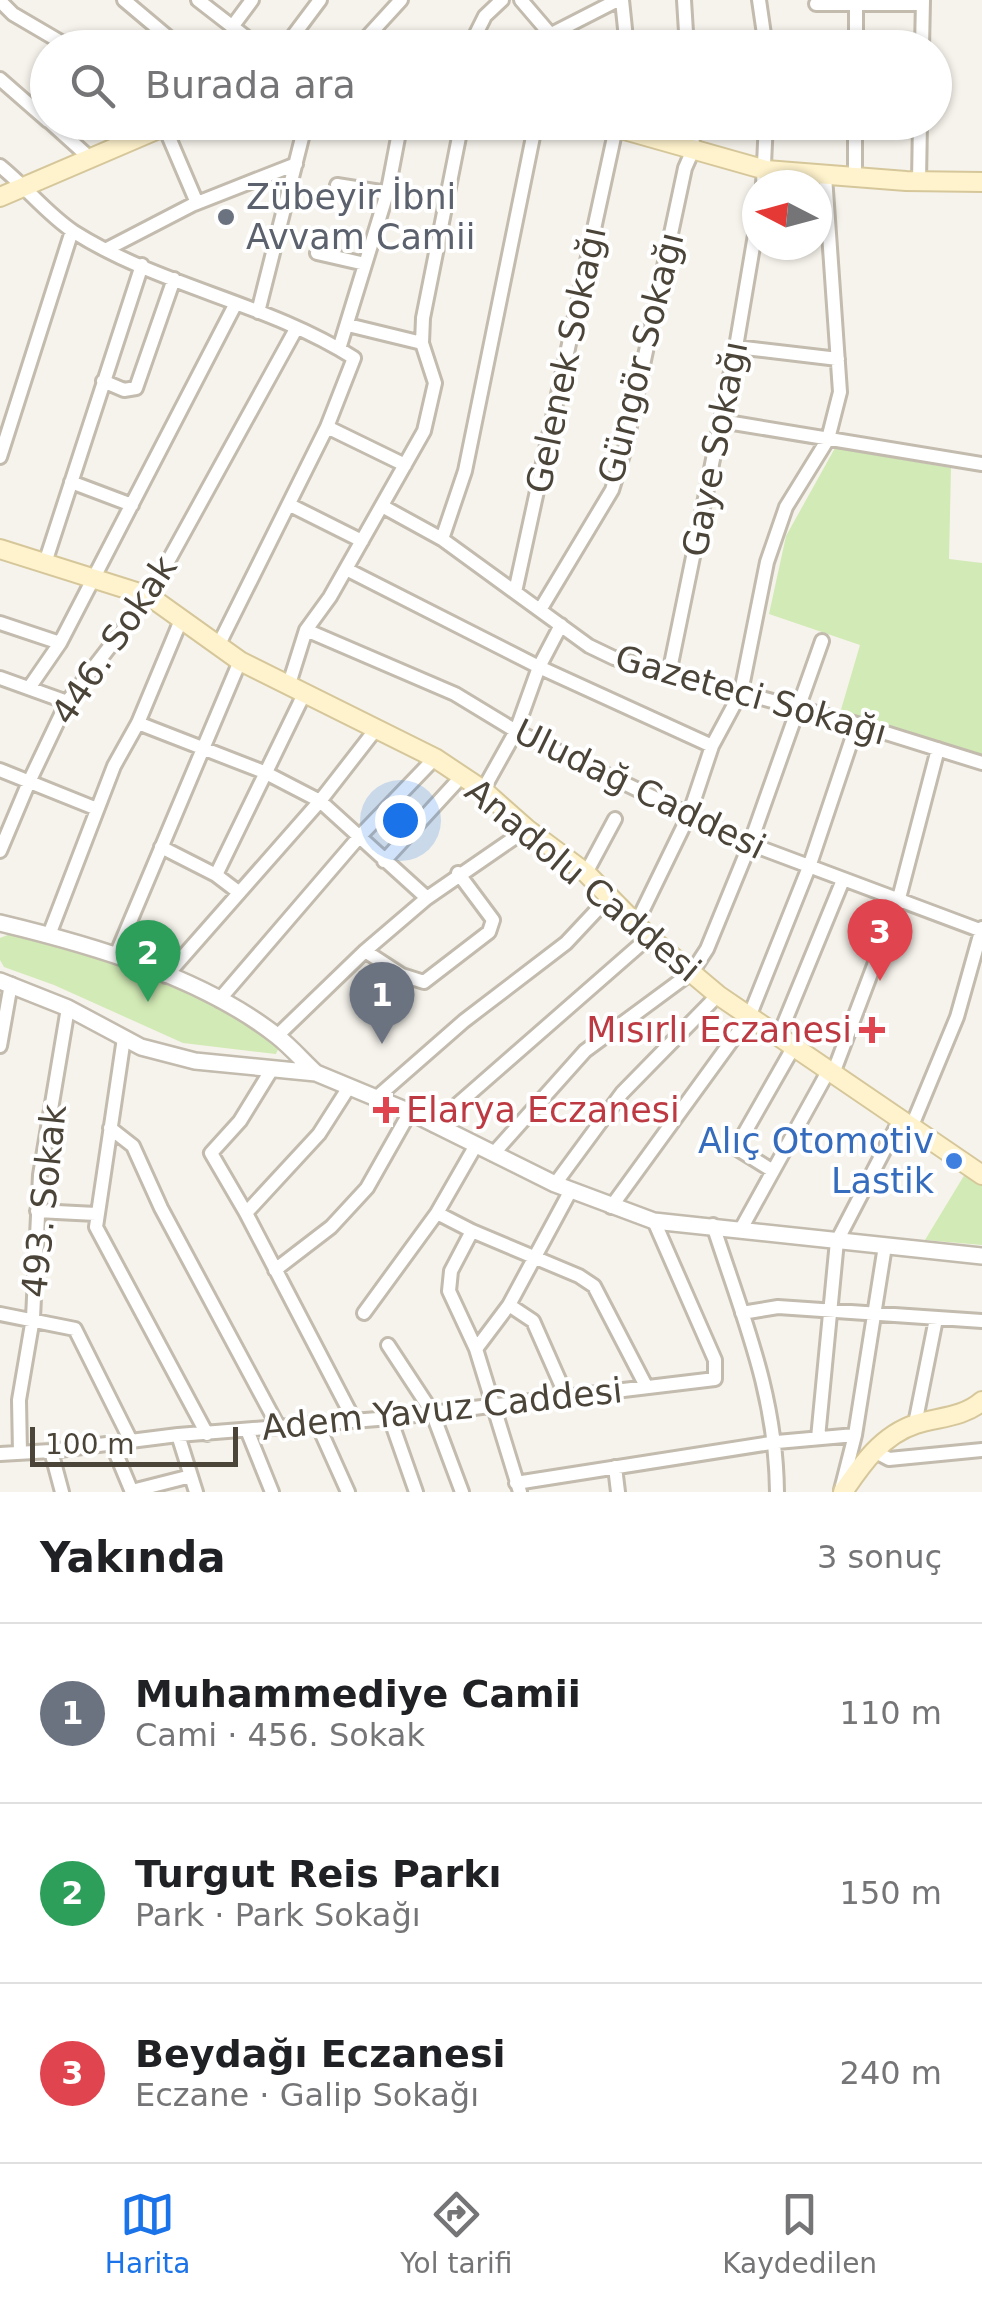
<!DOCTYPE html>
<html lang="tr">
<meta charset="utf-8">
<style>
body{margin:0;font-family:"DejaVu Sans",sans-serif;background:#f6f6f6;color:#202124}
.compass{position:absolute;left:742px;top:170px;width:90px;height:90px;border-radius:50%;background:#fff;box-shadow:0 2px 8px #0004;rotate:276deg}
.scale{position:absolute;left:30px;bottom:25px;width:208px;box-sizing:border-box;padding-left:10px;border:5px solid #4b4439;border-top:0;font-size:28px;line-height:35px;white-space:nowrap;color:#4b4439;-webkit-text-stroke:8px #fff;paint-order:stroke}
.you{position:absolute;left:400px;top:820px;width:35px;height:35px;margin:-25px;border:8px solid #fff;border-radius:50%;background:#1a73e8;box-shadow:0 0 0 15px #1a73e833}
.badge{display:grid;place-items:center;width:65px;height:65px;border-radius:50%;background:#1a73e8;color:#fff;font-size:32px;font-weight:700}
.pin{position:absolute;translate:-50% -82px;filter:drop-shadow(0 2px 5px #0008)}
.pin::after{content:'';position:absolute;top:52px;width:35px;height:30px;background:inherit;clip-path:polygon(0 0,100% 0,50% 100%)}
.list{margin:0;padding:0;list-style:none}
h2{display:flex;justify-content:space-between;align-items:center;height:130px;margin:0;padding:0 40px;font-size:42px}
h2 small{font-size:32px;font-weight:400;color:#757577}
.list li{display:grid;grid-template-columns:65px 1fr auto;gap:30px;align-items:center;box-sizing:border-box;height:180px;padding:0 40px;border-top:2px solid #e0e0e0}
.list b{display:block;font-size:38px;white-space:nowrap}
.list p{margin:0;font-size:32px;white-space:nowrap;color:#757577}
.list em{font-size:32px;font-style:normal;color:#757577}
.icon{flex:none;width:55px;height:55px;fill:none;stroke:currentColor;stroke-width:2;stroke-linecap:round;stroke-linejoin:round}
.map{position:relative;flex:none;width:982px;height:1492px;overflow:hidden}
.search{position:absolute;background:#fff;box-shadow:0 2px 8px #0004;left:30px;right:30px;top:30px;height:110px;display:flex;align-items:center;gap:25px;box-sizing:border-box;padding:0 35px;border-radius:55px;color:#757577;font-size:38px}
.sheet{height:670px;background:#fff}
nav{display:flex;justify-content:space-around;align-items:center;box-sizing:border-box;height:140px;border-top:2px solid #e0e0e0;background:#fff;font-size:28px;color:#757577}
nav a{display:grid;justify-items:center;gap:5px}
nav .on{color:#1a73e8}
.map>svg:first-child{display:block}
.green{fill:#d2eab5}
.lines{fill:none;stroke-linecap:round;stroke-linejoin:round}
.minor-casing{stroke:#c2bbae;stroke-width:18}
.tertiary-casing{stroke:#c2bbae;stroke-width:20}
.secondary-casing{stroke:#d6c79b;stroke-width:22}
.minor{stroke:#fff;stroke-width:12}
.tertiary{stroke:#fff;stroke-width:15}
.secondary{stroke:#fff3cd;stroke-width:18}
.worship-dot{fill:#6b7280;stroke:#fff;stroke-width:4}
.health-dot{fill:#e0444e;stroke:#fff;stroke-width:4}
.shop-dot{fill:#3f7fe0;stroke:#fff;stroke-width:4}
.labels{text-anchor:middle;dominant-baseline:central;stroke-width:8;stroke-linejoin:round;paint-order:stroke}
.worship-label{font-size:35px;fill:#5b616d;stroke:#fff;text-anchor:start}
.street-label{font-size:35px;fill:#4b4439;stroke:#fff}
.health-label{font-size:35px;fill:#be3a42;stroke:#fff;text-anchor:end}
.shop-label{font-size:35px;fill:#366cbe;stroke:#fff;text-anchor:end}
</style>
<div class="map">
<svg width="982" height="1492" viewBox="0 0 982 1492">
<rect width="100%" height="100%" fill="#f6f3ec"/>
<path class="green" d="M835 448 951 468 949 559 982 563V757L840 713 860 645 769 614 786 536Z
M10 934C75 934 211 1002 270 1036L279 1047 276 1054 183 1043 54 985 4 967 0 960V938Z
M965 1174 982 1184V1245L925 1240Z"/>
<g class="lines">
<g class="minor-casing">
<path id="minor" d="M124 0 181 48
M198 0 260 48
M521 0 551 35
M622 0 627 48
M684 0 687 48
M759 0 766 48
M0 1 13 14 71 48
M816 4H923
M232 27 252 0
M284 48 320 0
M357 48 401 0
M469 48 485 16 502 0
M524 48 618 0
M856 48V0
M922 48 923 0
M0 79 48 121
M50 122 91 159
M165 128 197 203
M0 166C25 186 48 215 74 232 161 287 268 303 354 358L327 427 219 644
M855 178V122
M919 181 920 122
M337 185 387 193
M763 185 766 122
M107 249 192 205 296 164
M317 253 365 264
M258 312 306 122
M348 325 422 343
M736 347 838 359
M339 349 388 190 401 122
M103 381 124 390 136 388 174 279
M721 421 982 464
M327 427 405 465
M0 457 72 231
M71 482 132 505
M290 505 362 541
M382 506 442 539 589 646 614 658 857 724 982 763
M442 539 465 471 536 122
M45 563 142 265
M346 569 539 667 712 746
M515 592 616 128
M540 610 612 490 626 445 685 168 693 150 692 122
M0 623 60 643
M306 630 455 694 516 731 750 844 982 931
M669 674 736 347 757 223
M0 678 67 702
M289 684 306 630 330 597 424 431 435 383 422 343 423 318 462 122
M29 688 60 643 235 305
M138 723 264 772 320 801 427 898
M0 770 97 809
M483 790 516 731 539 667 561 625
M161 847 216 875 237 891
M0 851 29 782 67 702 149 596 296 329
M384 861 462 776
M586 873 615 819
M216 875 305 692
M636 924 689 815 712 746 741 692 767 562 786 507 828 439 840 392 825 176
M49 935 114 766 138 723 181 620
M365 951 402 975 424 982 489 932 493 920 458 873
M116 955 240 661
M166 976 320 801 376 729
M219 1000 359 837 435 758
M277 1036 365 951 427 898 527 829
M124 1038 96 1227 207 1434
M778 1038 843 880
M0 1046 11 984
M272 1069 240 1121 211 1153 246 1213 354 1420
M834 1071 898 902 938 749
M376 1098 464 1021 566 943 610 896
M434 1125 649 937
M110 1128 133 1146 161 1208 278 1426
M911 1128 957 1017 982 928
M493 1154 585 1051 692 972 707 949 750 844 822 641
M773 1171 736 1148 793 1048
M555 1184 622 1093 718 995
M611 1207 749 1017 809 867 857 724
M37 1211 96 1214
M246 1213 319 1134 349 1087
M437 1213 472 1231 579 1276 594 1286 646 1386
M713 1225C743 1318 776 1393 777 1492
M741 1229 830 1068
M472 1231 451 1271 449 1291 476 1349 520 1492
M275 1270 331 1227 367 1188 410 1112
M509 1305 533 1321 567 1398
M364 1313 437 1213 476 1145
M742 1313 778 1307 982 1321
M0 1314 75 1329 131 1441
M388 1345 432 1412 462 1492
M476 1349 509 1305 571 1190
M390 1418 416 1492
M317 1423 348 1492
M915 1424 936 1319
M247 1430 272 1492
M178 1435 196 1492
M818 1438 837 1241 901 1118
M112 1444 132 1492
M51 1451 62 1492
M874 1451 889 1459 982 1450
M20 1453 19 1400 33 1318 40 1175 68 1008
M0 1454 51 1451 178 1435 390 1418 715 1379V1360L654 1221
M615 1467 618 1492
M516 1483 777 1442 855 1435
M841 1490 855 1435 885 1246
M132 1491 191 1476"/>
</g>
<g class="tertiary-casing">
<path id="tertiary" d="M0 923C92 945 202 977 277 1036 291 1047 303 1061 316 1073
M0 981 68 1008 141 1047 195 1061 316 1073 410 1112 555 1184 654 1221 982 1256"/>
</g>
<g class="secondary-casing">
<path id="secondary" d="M596 122 766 170 906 181 982 182
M0 197 175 122
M0 549 149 596 240 661 435 758 483 790 527 829 586 873 649 937 718 995 982 1175
M843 1492C862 1464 882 1435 916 1424 939 1417 964 1417 982 1401"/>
</g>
<use href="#minor" class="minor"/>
<use href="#tertiary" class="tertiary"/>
<use href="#secondary" class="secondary"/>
</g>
<circle class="worship-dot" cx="226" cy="217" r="10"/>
<g class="health-dot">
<path d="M867 1015h10v10h10v10h-10v10h-10v-10h-10v-10h10z"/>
<path d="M381 1095h10v10h10v10h-10v10h-10v-10h-10v-10h10z"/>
</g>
<circle class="shop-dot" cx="954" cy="1161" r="10"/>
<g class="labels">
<g class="worship-label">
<text x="246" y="197">Zübeyir İbni<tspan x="246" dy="40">Avvam Camii</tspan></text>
</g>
<g class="street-label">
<text transform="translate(641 358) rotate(-76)">Güngör Sokağı</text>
<text transform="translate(566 360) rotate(-78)">Gelenek Sokağı</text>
<text transform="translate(715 449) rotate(-79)">Gaye Sokağı</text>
<text transform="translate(114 640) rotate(-56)">446. Sokak</text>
<text transform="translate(751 695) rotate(16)">Gazeteci Sokağı</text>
<text transform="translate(640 789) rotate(26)">Uludağ Caddesi</text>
<text transform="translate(583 880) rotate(40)">Anadolu Caddesi</text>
<text transform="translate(44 1201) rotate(-84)">493. Sokak</text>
<text transform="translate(442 1409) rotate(-6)">Adem Yavuz Caddesi</text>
</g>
<g class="health-label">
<text x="852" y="1030">Mısırlı Eczanesi</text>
<text x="406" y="1110" text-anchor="start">Elarya Eczanesi</text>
</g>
<g class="shop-label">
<text x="934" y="1141">Alıç Otomotiv<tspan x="934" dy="40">Lastik</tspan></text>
</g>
</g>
</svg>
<svg class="compass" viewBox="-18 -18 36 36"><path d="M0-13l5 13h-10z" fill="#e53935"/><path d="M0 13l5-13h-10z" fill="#757577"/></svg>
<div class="scale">100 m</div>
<div class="you"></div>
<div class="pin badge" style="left:382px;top:1044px;background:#6b7280">1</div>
<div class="pin badge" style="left:148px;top:1002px;background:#2e9e5b">2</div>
<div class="pin badge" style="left:880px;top:981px;background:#e0444e">3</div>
<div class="search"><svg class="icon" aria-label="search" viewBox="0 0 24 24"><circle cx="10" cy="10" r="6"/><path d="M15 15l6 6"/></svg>Burada ara</div>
</div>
<section class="sheet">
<h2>Yakında<small>3 sonuç</small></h2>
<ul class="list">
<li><span class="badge" style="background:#6b7280">1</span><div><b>Muhammediye Camii</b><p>Cami · 456. Sokak</p></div><em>110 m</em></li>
<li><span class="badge" style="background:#2e9e5b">2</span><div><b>Turgut Reis Parkı</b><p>Park · Park Sokağı</p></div><em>150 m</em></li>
<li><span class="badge" style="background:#e0444e">3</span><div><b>Beydağı Eczanesi</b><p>Eczane · Galip Sokağı</p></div><em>240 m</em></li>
</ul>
</section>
<nav>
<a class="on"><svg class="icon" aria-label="map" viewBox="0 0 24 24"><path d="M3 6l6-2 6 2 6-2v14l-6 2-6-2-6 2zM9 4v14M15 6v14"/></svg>Harita</a>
<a><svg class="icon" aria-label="directions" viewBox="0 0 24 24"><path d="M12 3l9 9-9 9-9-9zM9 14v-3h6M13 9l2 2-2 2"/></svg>Yol tarifi</a>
<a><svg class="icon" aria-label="saved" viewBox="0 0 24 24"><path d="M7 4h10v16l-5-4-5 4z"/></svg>Kaydedilen</a>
</nav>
